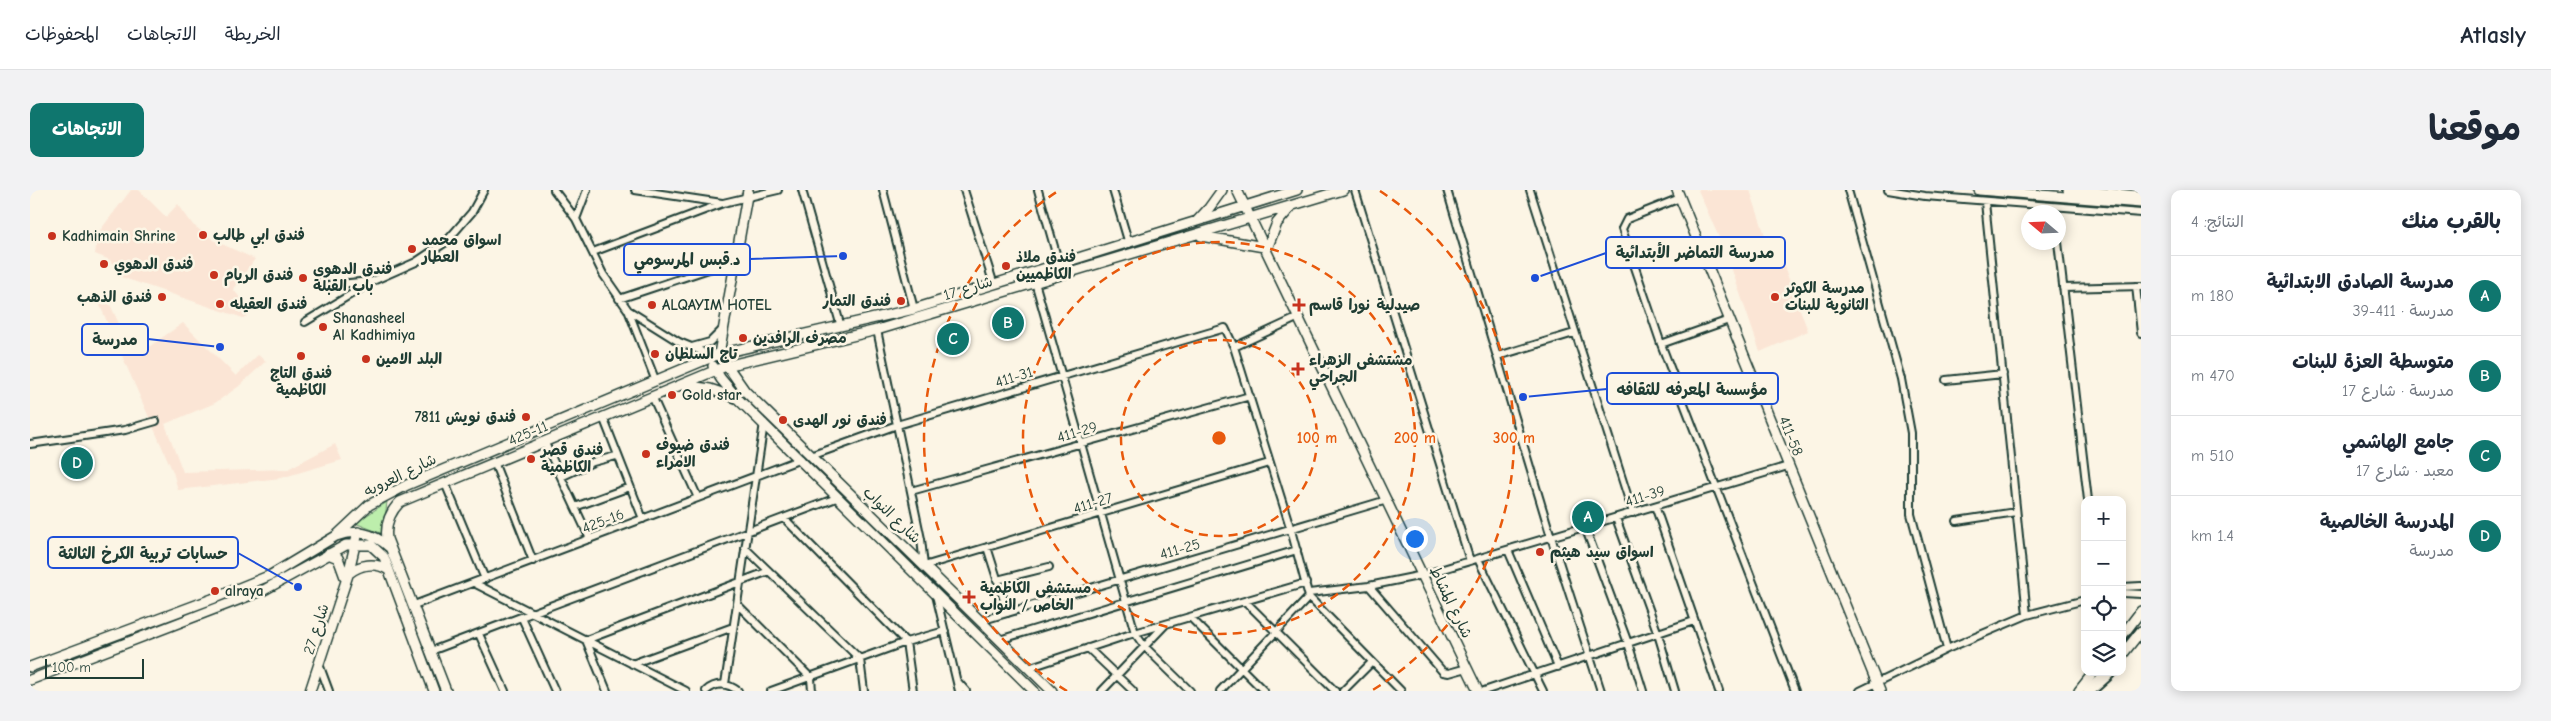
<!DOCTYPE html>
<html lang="ar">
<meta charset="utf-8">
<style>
body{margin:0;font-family:"Comic Neue","Playpen Sans Arabic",sans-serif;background:#f2f2f3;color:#1f2937;direction:rtl}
.controls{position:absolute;right:15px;bottom:15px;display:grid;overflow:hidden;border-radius:10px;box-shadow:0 2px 12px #0003}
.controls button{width:45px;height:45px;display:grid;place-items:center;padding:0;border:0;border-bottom:1px solid #e0e1e3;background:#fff;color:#1f2937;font:25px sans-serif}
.compass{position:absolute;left:1991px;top:15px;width:45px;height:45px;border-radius:50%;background:#fff;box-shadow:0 2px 12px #0003;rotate:289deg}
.scale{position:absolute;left:15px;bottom:12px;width:99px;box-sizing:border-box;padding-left:5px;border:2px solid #1f3d34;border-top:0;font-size:14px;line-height:18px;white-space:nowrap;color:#1f3d34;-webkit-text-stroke:4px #fcf5e5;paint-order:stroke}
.you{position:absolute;left:1384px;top:348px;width:18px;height:18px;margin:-12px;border:4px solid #fff;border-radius:50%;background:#1a73e8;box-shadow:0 0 0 8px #1a73e833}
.badge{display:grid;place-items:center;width:32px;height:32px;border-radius:50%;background:#0f766e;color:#fff;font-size:16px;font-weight:700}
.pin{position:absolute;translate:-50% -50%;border:2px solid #fff;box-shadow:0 1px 5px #0006}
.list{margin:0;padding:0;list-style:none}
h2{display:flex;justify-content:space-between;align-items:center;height:65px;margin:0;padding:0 20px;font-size:21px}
h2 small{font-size:16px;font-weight:400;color:#747a83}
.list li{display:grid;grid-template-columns:32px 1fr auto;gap:15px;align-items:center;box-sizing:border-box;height:80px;padding:0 20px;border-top:1px solid #e0e1e3}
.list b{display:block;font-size:19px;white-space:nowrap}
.list p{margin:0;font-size:16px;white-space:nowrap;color:#747a83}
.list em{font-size:16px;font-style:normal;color:#747a83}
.icon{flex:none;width:28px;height:28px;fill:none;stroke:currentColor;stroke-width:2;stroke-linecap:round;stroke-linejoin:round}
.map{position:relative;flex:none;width:2111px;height:501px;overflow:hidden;direction:ltr;border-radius:10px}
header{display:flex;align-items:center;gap:30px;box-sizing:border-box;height:70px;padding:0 25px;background:#fff;border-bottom:1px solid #e0e1e3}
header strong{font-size:24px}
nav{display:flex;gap:28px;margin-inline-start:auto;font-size:18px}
.intro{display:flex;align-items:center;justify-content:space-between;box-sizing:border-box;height:120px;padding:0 30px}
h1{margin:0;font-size:35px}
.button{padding:12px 22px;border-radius:10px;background:#0f766e;color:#fff;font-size:18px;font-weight:700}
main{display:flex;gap:30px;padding:0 30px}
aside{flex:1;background:#fff;border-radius:10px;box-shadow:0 2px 12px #0003}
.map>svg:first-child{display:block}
.built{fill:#fbe5d5}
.grass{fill:#bdeeac;stroke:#6e9670}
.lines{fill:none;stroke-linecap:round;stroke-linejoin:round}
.street-casing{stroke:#1f3d34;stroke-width:10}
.secondary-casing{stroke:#1f3d34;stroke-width:12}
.highway-casing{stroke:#1f3d34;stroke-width:15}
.street{stroke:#fcf5e5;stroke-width:6}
.secondary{stroke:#fcf5e5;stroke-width:9}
.highway{stroke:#fcf5e5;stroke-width:11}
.ring{fill:none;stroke:#e8590c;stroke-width:2.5;stroke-dasharray:9 6}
.poi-dot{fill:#c8321e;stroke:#fcf5e5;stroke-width:2}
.labels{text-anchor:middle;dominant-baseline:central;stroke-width:5;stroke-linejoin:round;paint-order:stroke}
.poi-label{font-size:15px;font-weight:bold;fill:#1f3d34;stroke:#fcf5e5;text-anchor:start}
.street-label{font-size:15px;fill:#1f3d34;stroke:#fcf5e5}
.centre{fill:#e8590c;stroke:#fcf5e5;stroke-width:2.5}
.ring-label{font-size:15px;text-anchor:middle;font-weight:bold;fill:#e8590c;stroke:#fcf5e5;stroke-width:5;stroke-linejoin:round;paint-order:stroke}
.leader{fill:none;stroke:#1d4ed8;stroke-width:2}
.callout-dot{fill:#1d4ed8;stroke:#fcf5e5;stroke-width:2}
.callout{fill:#fcf5e5;stroke:#1d4ed8;stroke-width:2}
.callout-label{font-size:16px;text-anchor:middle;font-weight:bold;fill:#1f3d34}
</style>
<header>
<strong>Atlasly</strong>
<nav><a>الخريطة</a><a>الاتجاهات</a><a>المحفوظات</a></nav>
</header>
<div class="intro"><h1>موقعنا</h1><a class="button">الاتجاهات</a></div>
<main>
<aside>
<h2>بالقرب منك<small>النتائج: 4</small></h2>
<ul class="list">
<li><span class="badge">A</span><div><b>مدرسة الصادق الابتدائية</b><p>مدرسة · 411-39</p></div><em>180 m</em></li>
<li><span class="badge">B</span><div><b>متوسطة العزة للبنات</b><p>مدرسة · شارع 17</p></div><em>470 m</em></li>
<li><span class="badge">C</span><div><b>جامع الهاشمي</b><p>معبد · شارع 17</p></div><em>510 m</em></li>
<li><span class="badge">D</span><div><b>المدرسة الخالصية</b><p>مدرسة</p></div><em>1.4 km</em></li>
</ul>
</aside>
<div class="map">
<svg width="2111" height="501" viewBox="0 0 2111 501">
<rect width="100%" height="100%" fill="#fcf5e5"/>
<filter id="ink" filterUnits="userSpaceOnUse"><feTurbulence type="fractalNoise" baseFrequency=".02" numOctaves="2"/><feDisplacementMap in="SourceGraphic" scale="10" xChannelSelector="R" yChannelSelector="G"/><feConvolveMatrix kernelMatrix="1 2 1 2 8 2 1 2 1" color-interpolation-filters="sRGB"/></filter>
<g filter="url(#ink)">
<path class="built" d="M101 0H109L136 27 148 14 163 35 185 51 225 69 203 99 219 119 217 126 213 128 91 87 80 70 65 64 68 43Z
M1668 0H1720L1737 51 1744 49 1778 141 1730 162 1698 68Z
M77 108 99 155 113 146 120 156 153 133 206 186 228 165 236 171 208 197 185 213 135 234 153 282 258 279 305 254 312 270 251 288 148 300 143 282 68 111Z"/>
<path class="grass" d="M357 312 353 344 325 333Z"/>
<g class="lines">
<g class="street-casing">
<path id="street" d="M524 0 546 29 573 84 598 120 625 189
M605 0 692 13
M772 0 811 137
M853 0 884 119
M934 0 964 95
M1008 0 1029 74
M1083 0 1099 54
M1325 0 1440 371
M1417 0 1521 347 1571 501
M1500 0 1603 323
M1818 0 1871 189 1881 243V324L1917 459
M1858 0 1895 6 2111 23
M1650 8 1597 29 1592 39 1631 154 1765 501
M1955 12 1997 425
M546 29 557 0
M2028 52 2058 310
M563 62 693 13 748 0
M1005 92 1105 443 1114 456 1160 501
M299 95 340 91
M2106 96 2111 143
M2033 98 2111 96
M589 109 706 70
M598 120 649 152 671 161 680 169
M275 132 343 91 386 72 416 52 442 22 454 0
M847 140 891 349 894 376 1239 273
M1631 154 1699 130
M662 157 680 152 691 141
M1204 157 1269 127
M1468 166 1544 143
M1916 190 1973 184
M622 206 668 308
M573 227 613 329
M514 251 560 349
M0 254 95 240 126 231
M781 266 867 235 1195 138 1204 157 1261 340 1279 407 1371 501
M464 272 503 371
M531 287 563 272 586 266
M415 293 455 389
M881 301 1220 206
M1625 316 1689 501
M545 317 600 297
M754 328 876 452 883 501
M1586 328 1628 444 1645 501
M1927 331 1986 322
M1555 337 1598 453 1613 501
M957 357 978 423
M715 358 830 469 834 501
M1478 360 1528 477
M1448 369 1513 501
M967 390 1019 377
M444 393 656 501
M1339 396 1413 482 1419 483 1437 478
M2092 397 2111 396
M1279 403 1339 396 1393 385 1758 276
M2092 403 2111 404
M906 405 929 501
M1215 411 1305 501
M707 414 781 488 782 501
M384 415 771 269
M1160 427 1234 501
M492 428 525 501
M950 431 1357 310
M449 444 475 501
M969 450 1267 360
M1058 458 1103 501
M401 461 809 307
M289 474 299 501
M602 474 703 437
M998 478 1098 445 1276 393
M927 491 936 501
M695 494 734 233
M577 501 556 450 739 381
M676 501C686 492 698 493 708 501
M741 501 876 452 915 441
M1072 501 1135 435
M1190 501 1279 407
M1313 501 1342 472
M1454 501 1664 431
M1830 501 1917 459 1997 425 2055 410"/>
</g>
<g class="secondary-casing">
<path id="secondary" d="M718 0 689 164 715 201 1022 501
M1207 0 1448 501
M1647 0 1850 501
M1949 0 2111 13
M2038 0 2111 6
M1167 31 1179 18 1192 0
M1171 46 1234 57
M1238 56 1247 33 1260 18
M683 176 691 189 708 209 1004 501
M653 195 680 199 706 208
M306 346C325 339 344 343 359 357
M298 364 308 368 316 390
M318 384C330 374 345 372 359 380
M2092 446 2111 421
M2092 465 2111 441
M0 477 182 409 241 385 306 346 339 315 377 295 689 164 884 119 1267 0
M0 490 234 400 316 355H341L354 367 404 501
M280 501 318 385 328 342
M416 501 357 349C355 335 360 322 370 312L696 176 847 140 1313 0
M2049 501 2064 482"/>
</g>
<g class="highway-casing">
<path id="highway" d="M2059 501 2079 483"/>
</g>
<use href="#street" class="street"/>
<use href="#secondary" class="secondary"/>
<use href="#highway" class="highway"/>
</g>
</g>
<g class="ring">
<circle cx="1189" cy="248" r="98"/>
<circle cx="1189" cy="248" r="196"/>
<path d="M1037 501A295 295 0 0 1 1028 1M1350 1A295 295 0 0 1 1341 501"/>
</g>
<g class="poi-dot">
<circle cx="173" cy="45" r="5"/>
<circle cx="22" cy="46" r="5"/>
<circle cx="382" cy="59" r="5"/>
<circle cx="74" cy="74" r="5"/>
<circle cx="976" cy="76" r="5"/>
<circle cx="184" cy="85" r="5"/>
<circle cx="273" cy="88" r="5"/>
<circle cx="132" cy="107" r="5"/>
<circle cx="1745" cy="107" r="5"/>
<circle cx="871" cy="111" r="5"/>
<circle cx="190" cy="114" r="5"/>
<circle cx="622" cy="115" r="5"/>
<path d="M1266.5 107.5h5v5h5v5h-5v5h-5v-5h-5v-5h5z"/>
<circle cx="293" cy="137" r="5"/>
<circle cx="713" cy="148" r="5"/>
<circle cx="625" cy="164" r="5"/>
<circle cx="271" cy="166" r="5"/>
<circle cx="336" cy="169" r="5"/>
<path d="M1265.5 171.5h5v5h5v5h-5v5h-5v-5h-5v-5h5z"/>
<circle cx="642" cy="205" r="5"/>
<circle cx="496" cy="227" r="5"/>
<circle cx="753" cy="230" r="5"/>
<circle cx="616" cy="264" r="5"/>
<circle cx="501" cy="269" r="5"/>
<circle cx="1510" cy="362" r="5"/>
<circle cx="185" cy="401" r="5"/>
<path d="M936.5 399.5h5v5h5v5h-5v5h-5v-5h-5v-5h5z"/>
</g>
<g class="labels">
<g class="poi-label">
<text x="183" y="45">فندق ابي طالب</text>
<text x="32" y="46">Kadhimain Shrine</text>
<text x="392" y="50">اسواق محمد<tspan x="392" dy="17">العطار</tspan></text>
<text x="986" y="67">فندق ملاذ<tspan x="986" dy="17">الكاظميين</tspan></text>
<text x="84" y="74">فندق الدهوي</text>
<text x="283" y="79">فندق الدهوي<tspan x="283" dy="17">باب القبلة</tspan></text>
<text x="194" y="85">فندق الريام</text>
<text x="1755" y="98">مدرسة الكوثر<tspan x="1755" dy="17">الثانوية للبنات</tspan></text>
<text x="122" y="107" text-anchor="end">فندق الذهب</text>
<text x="861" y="111" text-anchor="end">فندق التمار</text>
<text x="200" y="114">فندق العقيله</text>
<text x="632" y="115">ALQAYIM HOTEL</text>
<text x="1279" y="115">صيدلية نورا قاسم</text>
<text x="303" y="128">Shanasheel<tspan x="303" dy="17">Al Kadhimiya</tspan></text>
<text x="723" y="148">مصرف الرافدين</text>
<text x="635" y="164">تاج السلطان</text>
<text x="346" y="169">البلد الامين</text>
<text x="1279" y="170">مشتشفى الزهراء<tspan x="1279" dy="17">الجراحي</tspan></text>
<text x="271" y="183" text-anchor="middle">فندق التاج<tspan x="271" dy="17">الكاظمية</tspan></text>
<text x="652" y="205">Gold star</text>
<text x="486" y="227" text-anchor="end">فندق نويش 7811</text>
<text x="763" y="230">فندق نور الهدى</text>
<text x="626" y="255">فندق ضيوف<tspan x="626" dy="17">الامراء</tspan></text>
<text x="511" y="260">فندق قصر<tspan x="511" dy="17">الكاظمية</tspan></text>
<text x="1520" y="362">اسواق سيد هيثم</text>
<text x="950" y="398">مستشفى الكاظمية<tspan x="950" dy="17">الخاص / النواب</tspan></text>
<text x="195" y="401">alraya</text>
</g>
<g class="street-label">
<text transform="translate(938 98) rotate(-17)">شارع 17</text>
<text transform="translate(984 187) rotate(-17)">411-31</text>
<text transform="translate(1047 242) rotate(-16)">411-29</text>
<text transform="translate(498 243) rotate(-23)">425-11</text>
<text transform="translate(1761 246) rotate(68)">411-58</text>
<text transform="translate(370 285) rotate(-26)">شارع العروبه</text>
<text transform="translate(1615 306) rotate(-17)">411-39</text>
<text transform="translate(1063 313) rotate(-17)">411-27</text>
<text transform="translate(862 325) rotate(44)">شارع النواب</text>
<text transform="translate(573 331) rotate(-21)">425-16</text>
<text transform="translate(1150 359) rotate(-16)">411-25</text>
<text transform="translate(1421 412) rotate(64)">شارع المشاط</text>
<text transform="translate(286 439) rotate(-72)">شارع 27</text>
</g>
</g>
<circle cx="1189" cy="248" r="8" class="centre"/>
<g class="ring-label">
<text x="1287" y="253">100 m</text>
<text x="1385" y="253">200 m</text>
<text x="1484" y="253">300 m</text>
</g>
<path class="leader" d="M1505 88L1576 63M813 66L720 69M190 157L118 149M1493 207L1577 199M268 397L208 363"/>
<g class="callout-dot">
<circle cx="1505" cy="88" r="5"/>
<circle cx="813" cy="66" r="5"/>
<circle cx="190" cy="157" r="5"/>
<circle cx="1493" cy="207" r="5"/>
<circle cx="268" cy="397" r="5"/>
</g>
<g class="callout">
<rect x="1576" y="47" width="179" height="31" rx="5"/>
<rect x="594" y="54" width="126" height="31" rx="5"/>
<rect x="52" y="134" width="66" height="31" rx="5"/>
<rect x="1577" y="183" width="171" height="31" rx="5"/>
<rect x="18" y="347" width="190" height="31" rx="5"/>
</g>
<g class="callout-label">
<text x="1665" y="68">مدرسة التماضر الأبتدائية</text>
<text x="657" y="75">د.قبس المرسومي</text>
<text x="85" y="155">مدرسة</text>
<text x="1662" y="205">مؤسسة المعرفه للثقافه</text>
<text x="113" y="369">حسابات تربية الكرخ الثالثة</text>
</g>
</svg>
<div class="controls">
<button>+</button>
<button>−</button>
<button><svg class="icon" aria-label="locate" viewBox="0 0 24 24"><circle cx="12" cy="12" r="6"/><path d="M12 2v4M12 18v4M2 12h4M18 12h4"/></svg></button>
<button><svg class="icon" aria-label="layers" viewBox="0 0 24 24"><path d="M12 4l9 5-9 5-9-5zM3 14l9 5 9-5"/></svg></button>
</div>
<svg class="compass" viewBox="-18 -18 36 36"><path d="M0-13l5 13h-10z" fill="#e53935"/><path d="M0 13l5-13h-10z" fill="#747a83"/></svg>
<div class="scale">100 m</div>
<div class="you"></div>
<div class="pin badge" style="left:1558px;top:327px">A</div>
<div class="pin badge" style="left:978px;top:133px">B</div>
<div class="pin badge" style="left:923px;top:149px">C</div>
<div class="pin badge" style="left:47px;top:273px">D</div>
</div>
</main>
